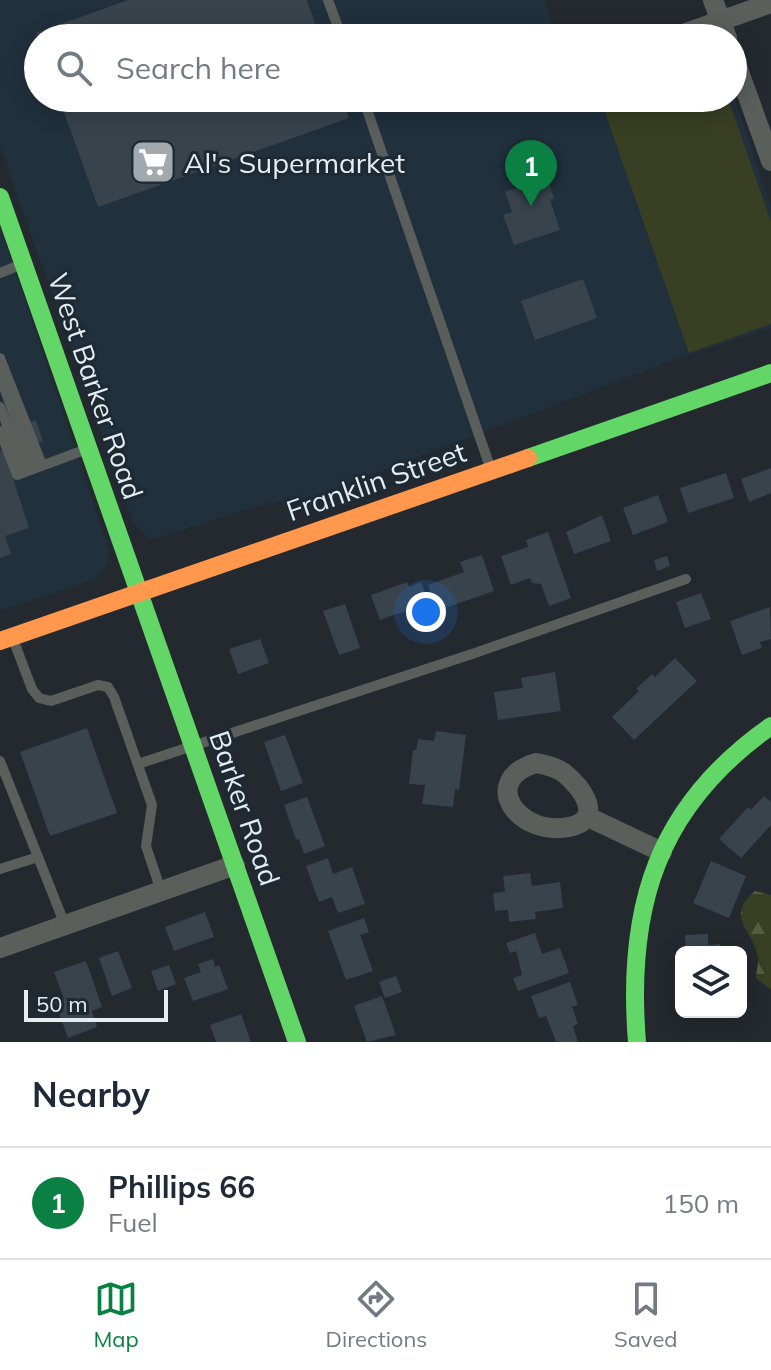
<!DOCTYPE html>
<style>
body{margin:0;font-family:Mulish,sans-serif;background:#f6f6f7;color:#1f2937}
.controls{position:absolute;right:24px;bottom:24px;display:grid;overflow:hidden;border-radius:12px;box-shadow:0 4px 20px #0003}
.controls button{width:72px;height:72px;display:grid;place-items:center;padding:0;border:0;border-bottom:2px solid #e0e1e3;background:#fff;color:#1f2937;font:40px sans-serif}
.scale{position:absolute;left:24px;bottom:20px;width:144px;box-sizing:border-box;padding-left:8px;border:4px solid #e5edf3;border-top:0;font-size:22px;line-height:28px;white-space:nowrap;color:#e5edf3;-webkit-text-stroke:6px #1e2a33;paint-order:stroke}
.you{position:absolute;left:426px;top:612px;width:28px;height:28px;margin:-20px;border:6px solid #fff;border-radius:50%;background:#1a73e8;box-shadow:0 0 0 12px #1a73e833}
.badge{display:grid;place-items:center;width:52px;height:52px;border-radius:50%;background:#0b8043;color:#fff;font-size:26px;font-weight:700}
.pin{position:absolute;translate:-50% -66px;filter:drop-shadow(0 2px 4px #0008)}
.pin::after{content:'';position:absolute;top:42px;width:28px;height:24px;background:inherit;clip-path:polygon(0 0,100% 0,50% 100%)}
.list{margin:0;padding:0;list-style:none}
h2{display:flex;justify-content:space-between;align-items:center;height:104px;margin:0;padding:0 32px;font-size:34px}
h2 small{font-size:26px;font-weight:400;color:#747a83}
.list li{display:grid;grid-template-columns:52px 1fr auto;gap:24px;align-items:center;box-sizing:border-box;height:112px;padding:0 32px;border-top:2px solid #e0e1e3}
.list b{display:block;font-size:30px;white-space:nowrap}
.list p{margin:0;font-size:26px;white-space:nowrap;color:#747a83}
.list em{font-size:26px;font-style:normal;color:#747a83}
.icon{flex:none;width:44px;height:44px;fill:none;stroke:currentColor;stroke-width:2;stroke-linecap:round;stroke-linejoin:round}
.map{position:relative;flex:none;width:771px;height:1042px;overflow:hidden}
.search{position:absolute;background:#fff;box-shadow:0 4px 20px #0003;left:24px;right:24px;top:24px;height:88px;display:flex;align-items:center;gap:20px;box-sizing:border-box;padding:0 28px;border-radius:44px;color:#747a83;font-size:30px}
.sheet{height:216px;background:#fff}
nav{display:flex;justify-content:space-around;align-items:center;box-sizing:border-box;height:112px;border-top:2px solid #e0e1e3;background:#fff;font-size:22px;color:#747a83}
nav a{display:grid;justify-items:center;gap:4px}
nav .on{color:#0b8043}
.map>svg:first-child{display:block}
.built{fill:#20303d}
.grass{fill:#383f22}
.forest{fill:url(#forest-firs)}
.building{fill:#38434c}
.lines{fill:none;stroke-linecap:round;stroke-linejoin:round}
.lane{stroke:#5a5f5c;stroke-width:10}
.street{stroke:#5a5f5c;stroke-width:20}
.fast{stroke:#63d668;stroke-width:18}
.slow{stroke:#ff974d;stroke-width:18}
.labels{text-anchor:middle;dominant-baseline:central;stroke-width:6;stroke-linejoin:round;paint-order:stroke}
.poi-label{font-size:28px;fill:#e5edf3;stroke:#1e2a33;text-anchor:start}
.street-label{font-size:28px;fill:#e5edf3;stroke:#1e2a33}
</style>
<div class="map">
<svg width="771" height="1042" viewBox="0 0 771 1042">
<defs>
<pattern id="forest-firs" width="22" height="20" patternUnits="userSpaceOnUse" patternTransform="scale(2)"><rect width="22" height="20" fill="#383f22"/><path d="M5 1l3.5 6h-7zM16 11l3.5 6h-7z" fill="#555b43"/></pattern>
</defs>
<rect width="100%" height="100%" fill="#23292e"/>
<path class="built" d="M0 0H544L557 38H38V98H733V94L771 206V328L671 361 313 497 261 505 151 540 133 522 0 147Z
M0 226 109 549 108 562 98 578 0 611Z"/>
<path class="grass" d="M600 98H728L771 222V324L689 353Z"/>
<path class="forest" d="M755 891 771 895V990L756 978C756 971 759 963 758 957 753 930 724 917 755 891Z"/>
<path class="building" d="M128 0H307L320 38H38L36 33Z
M59 98H342L349 118 98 207Z
M547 178 554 198 550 200 560 230 514 245 503 215 512 212 505 192Z
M583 279 597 318 535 340 521 301Z
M36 420 43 441 5 454 29 528 5 536 11 554 0 558V451L3 450 0 433Z
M771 468V493L749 502 741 479Z
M726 473 734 498 688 513 680 488Z
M658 495 668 522 633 535 623 508Z
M602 515 611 541 574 554 566 532Z
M548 532 571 598 549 606 541 584 532 583 530 578 511 585 501 556 528 547 526 540Z
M482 555 494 591 437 611 428 585 464 572 460 562Z
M667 556 670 566 657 571 654 560Z
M407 582 409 587 421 582 429 603 380 620 371 595Z
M701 593 711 619 685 628 676 602Z
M345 604 360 648 339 655 323 611Z
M770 607 771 639 760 642 762 648 742 655 730 621Z
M260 639 269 663 238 674 229 649Z
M675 658 697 681 634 740 612 717 639 691 636 689 652 674 655 677Z
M555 672 561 711 498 720 494 692 523 688 521 678Z
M87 728 117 813 50 836 20 752Z
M436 731 466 735 459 790 455 789 453 807 422 804 425 785 409 784 413 750H416L418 739 434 741Z
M285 735 303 783 281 791 264 742Z
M764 796 771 802V825L741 858 719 839 748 807 751 810Z
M307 797 325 846 304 854 299 839 296 840 284 805Z
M328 858 333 874 352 867 365 904 338 913 332 897 319 902 306 866Z
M711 861 746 876 729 918 693 903Z
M530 873 532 886 560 882 563 908 535 912 536 919 509 922 508 910 495 911 493 893 505 892 503 876Z
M205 912 214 937 174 951 165 927Z
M364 918 369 932 360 935 373 971 346 980 328 931Z
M535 933 542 954 560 948 569 973 518 991 513 978 522 975 519 962 516 951 510 953 506 943Z
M708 934V945L720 944V952H686L685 935Z
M118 951 132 988 112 996 99 958Z
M213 959 215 967 219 965 228 989 193 1001 184 978 201 972 198 964Z
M86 961 102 1007 92 1011 97 1027 68 1038 55 1002 64 999 54 972Z
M169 965 176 984 158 991 151 971Z
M396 976 402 992 385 998 379 982Z
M570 982 578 1005 572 1007 578 1024 573 1026 578 1042H556L546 1016 539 1018 531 996Z
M382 996 396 1035 367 1042 354 1006Z
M241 1014 251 1042H216L210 1025Z"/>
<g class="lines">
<path class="lane" d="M328 0 342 38
M363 98 490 467
M0 273 22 264
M0 358 42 465
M0 376 33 468
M0 407 25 472
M0 431 17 475 87 449
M13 639 32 689 39 698 51 701 98 685 108 687 114 697 152 805 146 846 161 891
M0 761 65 925
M138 764 475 653 686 579
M0 869 38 857"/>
<path class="street" d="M713 0 727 38
M672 38 771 3
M733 55 771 161
M536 763C546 765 556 767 564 773 583 788 605 820 569 827 517 837 479 780 536 763Z
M588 817 662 852
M0 948 235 865"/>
<path class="fast" d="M0 197 297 1042
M528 458 771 373
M637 1042C626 907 657 806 771 726"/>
<path class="slow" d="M0 641 528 458"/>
</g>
<defs>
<g id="supermarket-square" transform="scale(2.3)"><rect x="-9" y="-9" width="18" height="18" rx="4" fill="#a1a8ae" stroke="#1e2a33"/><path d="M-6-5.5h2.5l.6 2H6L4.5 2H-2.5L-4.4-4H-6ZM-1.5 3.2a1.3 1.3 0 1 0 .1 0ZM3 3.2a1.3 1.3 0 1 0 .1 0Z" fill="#fff"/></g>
</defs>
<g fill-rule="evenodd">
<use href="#supermarket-square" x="153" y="162"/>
</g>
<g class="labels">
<g class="poi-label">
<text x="184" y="162">Al's Supermarket</text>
</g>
<g class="street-label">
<text transform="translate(96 386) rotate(71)">West Barker Road</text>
<text transform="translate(376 481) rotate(-19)">Franklin Street</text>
<text transform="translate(245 808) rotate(71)">Barker Road</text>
</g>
</g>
</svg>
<div class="controls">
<button><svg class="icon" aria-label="layers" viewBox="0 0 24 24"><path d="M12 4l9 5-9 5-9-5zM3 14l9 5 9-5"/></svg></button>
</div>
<div class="scale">50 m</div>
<div class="you"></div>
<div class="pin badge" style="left:531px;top:206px">1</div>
<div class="search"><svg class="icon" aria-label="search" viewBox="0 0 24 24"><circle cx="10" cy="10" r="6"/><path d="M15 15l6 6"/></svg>Search here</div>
</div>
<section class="sheet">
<h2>Nearby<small></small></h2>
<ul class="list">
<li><span class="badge">1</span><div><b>Phillips 66</b><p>Fuel</p></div><em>150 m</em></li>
</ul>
</section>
<nav>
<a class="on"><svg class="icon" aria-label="map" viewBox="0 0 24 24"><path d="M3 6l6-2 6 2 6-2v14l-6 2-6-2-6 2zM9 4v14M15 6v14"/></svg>Map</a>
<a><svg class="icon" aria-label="directions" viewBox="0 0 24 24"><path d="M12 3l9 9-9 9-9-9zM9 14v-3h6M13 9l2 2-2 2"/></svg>Directions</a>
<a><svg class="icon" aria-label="saved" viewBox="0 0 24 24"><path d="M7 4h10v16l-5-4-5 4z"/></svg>Saved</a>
</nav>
